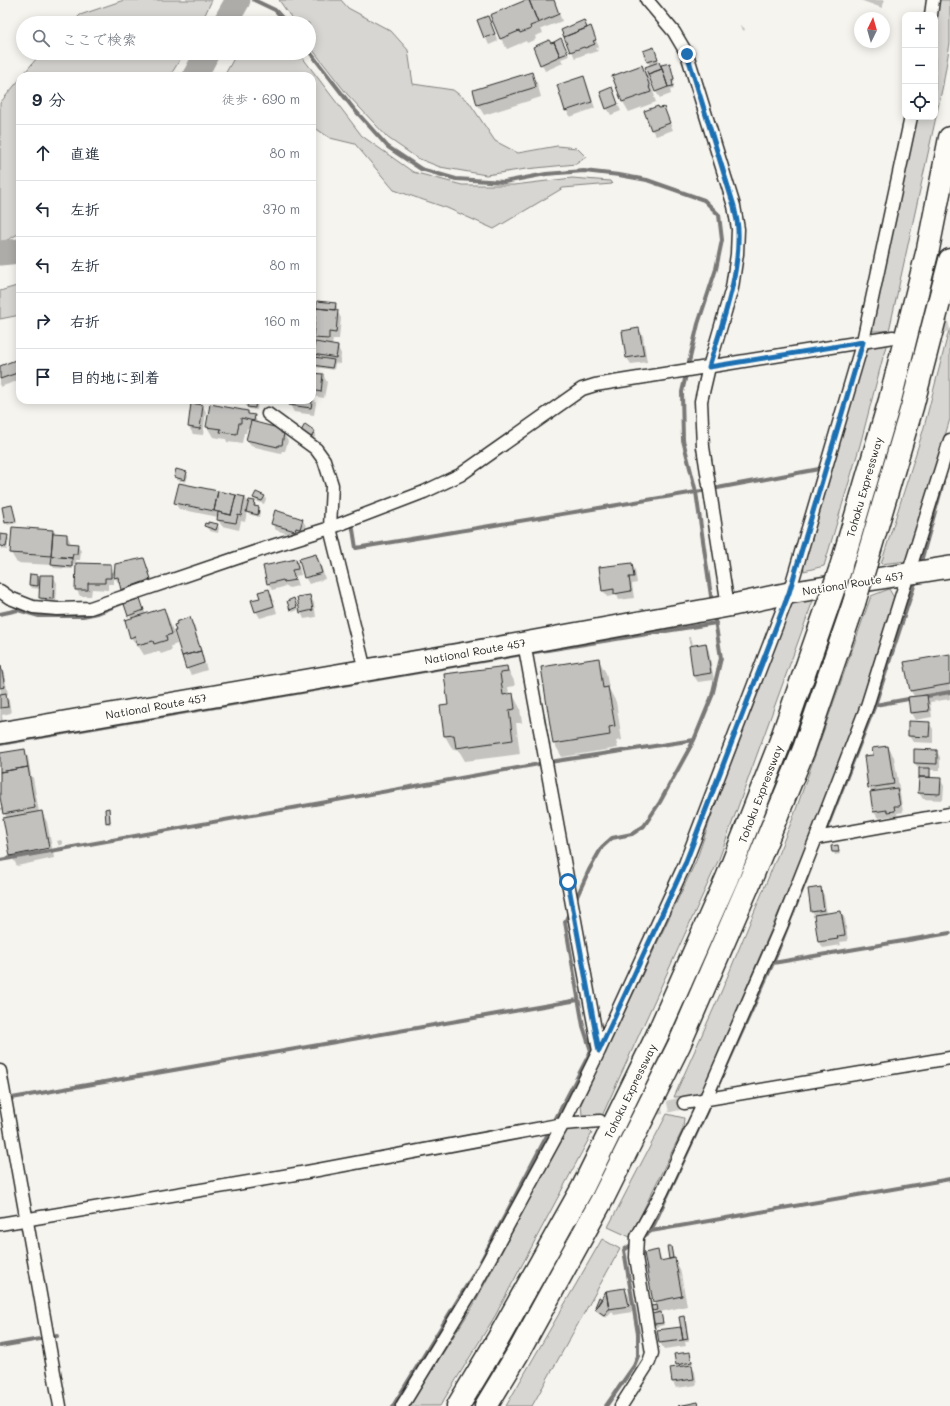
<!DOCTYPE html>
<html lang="ja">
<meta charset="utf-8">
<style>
body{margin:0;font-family:Mali,"Klee One",sans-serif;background:#f6f6f7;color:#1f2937}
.controls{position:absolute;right:12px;top:12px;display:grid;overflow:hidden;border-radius:8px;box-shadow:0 2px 10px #0003}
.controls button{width:36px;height:36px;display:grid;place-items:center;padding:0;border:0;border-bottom:1px solid #e0e1e3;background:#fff;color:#1f2937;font:20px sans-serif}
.compass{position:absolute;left:854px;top:12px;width:36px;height:36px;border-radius:50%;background:#fff;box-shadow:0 2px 10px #0003;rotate:5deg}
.stop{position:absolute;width:12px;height:12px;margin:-9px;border:3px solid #1f6fb2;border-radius:50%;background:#fff}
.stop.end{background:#1f6fb2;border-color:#fff;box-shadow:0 1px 4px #0008}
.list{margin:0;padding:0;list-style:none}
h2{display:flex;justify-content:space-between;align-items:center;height:52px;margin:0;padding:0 16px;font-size:17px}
h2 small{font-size:13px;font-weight:400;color:#747a83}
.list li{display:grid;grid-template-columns:26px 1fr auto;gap:12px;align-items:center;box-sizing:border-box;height:56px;padding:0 16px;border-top:1px solid #e0e1e3}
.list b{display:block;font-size:15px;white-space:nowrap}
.list em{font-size:13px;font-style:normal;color:#747a83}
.icon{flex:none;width:22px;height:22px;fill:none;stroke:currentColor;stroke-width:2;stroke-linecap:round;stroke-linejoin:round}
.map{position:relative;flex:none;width:950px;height:1406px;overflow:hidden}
.search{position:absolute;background:#fff;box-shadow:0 2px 10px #0003;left:16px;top:16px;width:300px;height:44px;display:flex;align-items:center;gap:10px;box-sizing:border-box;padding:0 14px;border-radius:22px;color:#747a83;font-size:15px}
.panel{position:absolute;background:#fff;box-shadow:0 2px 10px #0003;left:16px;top:72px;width:300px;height:332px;border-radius:12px}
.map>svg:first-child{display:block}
.green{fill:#d7d6d2;stroke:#81807e}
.shadow{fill:#0003}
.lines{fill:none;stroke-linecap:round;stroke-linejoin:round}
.stream{stroke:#797877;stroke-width:4}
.river{stroke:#adaca9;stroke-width:25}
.building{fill:#c2c1be;stroke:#2b2b2b}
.minor-tunnel{stroke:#cdccc8;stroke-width:12;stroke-dasharray:12 6;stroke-linecap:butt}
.minor-casing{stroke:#2b2b2b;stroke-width:15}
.trunk-casing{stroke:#2b2b2b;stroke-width:24}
.motorway-casing{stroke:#2b2b2b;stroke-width:25}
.minor{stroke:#fdfcf7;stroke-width:12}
.trunk{stroke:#fdfcf7;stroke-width:21}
.motorway{stroke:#fdfcf7;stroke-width:22}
.motorway-bridge-casing{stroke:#2b2b2b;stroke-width:25;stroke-linecap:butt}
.motorway-bridge{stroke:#fdfcf7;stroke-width:22}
.route{stroke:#1f6fb2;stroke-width:5}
.labels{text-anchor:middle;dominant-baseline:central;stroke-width:3;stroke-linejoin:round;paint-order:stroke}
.street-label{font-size:11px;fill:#2b2b2b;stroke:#fdfcf7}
</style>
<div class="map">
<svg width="950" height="1406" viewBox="0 0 950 1406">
<rect width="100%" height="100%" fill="#f5f4ef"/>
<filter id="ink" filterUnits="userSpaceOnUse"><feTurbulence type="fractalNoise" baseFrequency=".025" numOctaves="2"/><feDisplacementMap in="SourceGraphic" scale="8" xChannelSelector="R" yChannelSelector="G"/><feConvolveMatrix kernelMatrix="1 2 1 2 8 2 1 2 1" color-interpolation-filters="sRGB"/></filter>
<g filter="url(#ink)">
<path class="green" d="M124 0H212L201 23H72L80 15Z
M279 0H341L348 8 391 31 408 50 413 84 453 90 469 102 495 141 518 153 557 146 577 148 586 157 576 164 526 169 486 175 440 167 417 158 388 138 347 94 309 45V23H295Z
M937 0H950V43L943 85 889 331H872L870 322 914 117H935V15Z
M41 53H184L170 76H22Z
M237 53H299L362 136 413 172 462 185H514L572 178 610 181 612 184 563 188 494 229 447 208 394 190 355 144 330 138 312 126V76H224Z
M20 79V233L0 244V103Z
M20 285V315L0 319V291Z
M950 329V419L907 561 881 564 923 431 949 330Z
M887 342 860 445 824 566 804 571 803 560 865 349 869 345Z
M889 589 896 601 867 689 810 839 703 1089 697 1096 674 1097 722 990 793 818 871 596Z
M815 595 719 859 602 1116 582 1115 581 1104 696 861 779 619 793 603Z
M667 1114 684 1118 683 1129 630 1237 608 1227Z
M585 1126 592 1133 495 1316 440 1406H409L473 1306 567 1129Z
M602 1239 620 1249 532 1406H506Z"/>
<path class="shadow" d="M528 0H554L562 21 541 29 543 33 535 36 536 39 527 43 526 41 507 49 501 39 491 15Z
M860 0H885L882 8Z
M488 17 498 41 489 45 478 21Z
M741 25 745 29 744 31 740 26Z
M590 28 599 47 596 48 598 51 589 54 588 53 575 58 562 30Z
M563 42 569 56 561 59 563 63 545 71 534 48Z
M654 49 661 66 669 64 675 79H674L675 82 672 83 674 89 670 90 671 94 660 98 656 92 650 66 644 52Z
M642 66 648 76 655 97H654L656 102 629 112 623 102Z
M531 73 537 83 541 97 484 115 478 105 474 91Z
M583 77 587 84 595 108 570 117 566 110Z
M611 89 621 111 611 115 607 108Z
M663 108 673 130 656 136 652 130Z
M336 304 337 307V311L341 318 339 339H333L332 346 338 347 341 354 340 364 335 363 334 370 315 367 314 365 316 358 314 354 316 343H312V309L316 316Z
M639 329 643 336 647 362 631 364 627 358Z
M18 360 20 364V380L0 387V367Z
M312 374 323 375 327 382 324 398 312 396Z
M312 396 316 403 314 415 294 412 290 405 291 400H312Z
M249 400H257L258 402 257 410 249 409 248 406Z
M203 406 206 412 203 435 193 434 189 427Z
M248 412 250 415 254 416 259 425 281 430 288 441 285 451H282L281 453 251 446 247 440 250 429 247 428 246 433H244L242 443 236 442V443L227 442 226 439 213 437 207 427Z
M305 426 315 432 316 435 312 442Z
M186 473 188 476 186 482 177 480 175 477Z
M264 496 266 499 264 504 256 501 254 498Z
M245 497 249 504 254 502 256 505V508H259L260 511 259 517 248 514 247 512 245 522 241 521 239 530 222 526 218 520V517L179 509 175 503Z
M12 506 17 523 8 525 6 522Z
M302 519 306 526 303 535 298 537 276 530 272 524Z
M217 525 219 528 218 533 210 531 205 526Z
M52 531 54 534 67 535 70 541V544L77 545 81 551 80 560H76V564H73V569L54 568 52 565 17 563 11 553Z
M7 536 9 539 7 550 1 549 0 541Z
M316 555 320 562 325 579 309 584 305 577Z
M143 559 147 565 154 586 125 596 120 584H119L114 576V584H108V590L92 589 91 596H80L76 589 111 565 115 573Z
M295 560 299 566 301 575 295 576 298 586 289 588 287 586 272 590 268 583Z
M631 564 635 570 637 583 632 584 634 598 619 600 617 595 607 597 603 590Z
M31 575 38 576 41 581 53 576 57 583 56 605H44L40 598V589L32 588 30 585Z
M269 590 272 596 277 613 260 618 256 611 261 598Z
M310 596 314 603 316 617 304 619 301 612Z
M141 602 146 615 163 609 169 619 177 644 171 646 172 650 161 654 159 651 144 655 139 647H137L131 637 132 619 125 605Z
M295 602 298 610 293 612 291 609Z
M190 619 194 625 207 670 191 675 187 668 177 632Z
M688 637H690L692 640 693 646 706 644 709 651 714 680 698 682 694 676 691 646 689 642Z
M950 655V699L930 702 932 717 915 720 911 713 909 698H915L911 691Z
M598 659 606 673 609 689 616 702 622 740 616 741 618 748 562 757 554 743Z
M1 667 4 674 8 694H5L9 701 11 713 2 715 3 722H0Z
M507 667 514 681 515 686 508 687 509 695H513L520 708 522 723H516L520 754 465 761 458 749 453 750 445 736 449 706Z
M929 723 933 729V743L913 742 909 736Z
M888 747 894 757 903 812 897 813 898 817 892 818 891 816 878 818 874 812 872 793 869 788 874 756Z
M24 750 28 757 31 775 33 778 39 812H42L47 822 54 858 17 866 11 855 7 818 4 813 0 791V754Z
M915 750 936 751 940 757V770H930L931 779H940L944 786 943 800 923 799 919 793 920 770H919L915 763Z
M108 809 110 812 111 825H109L107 822Z
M61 840 63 844 59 846 57 841Z
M837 846 840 854 835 855 832 847Z
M820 889 824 895 827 914 841 912 845 919 848 941 840 942 841 945 823 948 819 942 815 917 812 911Z
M669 1247H671L672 1250 674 1259 680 1269 687 1306 660 1312 662 1316 664 1325 656 1327 653 1315 655 1314 652 1306H657L654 1301 657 1251 663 1261 670 1260Z
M625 1289 629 1296 632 1312 614 1315 612 1311 606 1318 598 1312 596 1309 602 1300Z
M684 1317 686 1320 689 1342H685L686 1346 664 1349 660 1343 682 1332Z
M690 1353 693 1364 691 1365 695 1372 697 1385 676 1388 673 1382 679 1368 677 1364Z"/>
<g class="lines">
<path class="stream" d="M254 0 275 10 287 23
M309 51 353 108 388 147 421 169 456 179 504 182 546 174 584 171 619 175 647 180 704 200 719 215 722 240 716 269 698 324 682 392 683 440 696 492 712 603
M350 524 352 523 356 548 696 492 819 469
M920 565 943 483
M0 614 18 610 39 616H83L98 613 130 600
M922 697 950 692
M875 705 914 698
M0 744 535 652 716 623
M824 835 875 705 916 580
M0 860 556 761 694 740
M575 901 589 870 602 847 612 838 632 834 644 826 660 802 694 740 712 696 721 658 714 614
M773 963 811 867
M713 1096 773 963 950 933
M6 1099 578 1000
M554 1122 591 1051 583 1026 565 922 570 911
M651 1231 707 1110
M641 1238 651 1231 950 1179
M0 1346 57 1336
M393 1406 478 1267 551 1128
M606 1406 634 1366 638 1356V1334L624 1250 634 1243"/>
<path class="river" d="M225 23 238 0
M195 76 207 53
M0 253 20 251"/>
</g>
<path class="building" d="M526 0H529L538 23 530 26 531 29 520 33 519 31 500 39 490 15Z
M529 0H554L559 14 538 23Z
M488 16 495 34 484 38 477 20Z
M584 20 587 28 564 37 561 30Z
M591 26 596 40 593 41 595 44 585 48 584 47 570 52 564 37Z
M561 38 568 53 560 56 554 42Z
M549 40 551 43 554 42 560 56 540 65 533 47Z
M654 47 658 59 647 62 643 51Z
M659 62 662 69 648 74 645 67Z
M670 63 674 79 672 80 673 86 668 87 661 65Z
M642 65 650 87H649L651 92 622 102 612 76Z
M662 69 668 87 655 92 648 74Z
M532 72 536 87 477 105 473 90Z
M584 76 592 102 565 111 557 85Z
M612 87 618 104 606 109 600 92Z
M658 106 659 108 664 107 670 123 651 130 644 111Z
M317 301 336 303 335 310 316 308Z
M316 308 338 310 336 333 329 332V339L313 338Z
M639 328 644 355 626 358 622 331Z
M315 342 338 346 336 358 313 354Z
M314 357 334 360 332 368 313 365Z
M18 359 20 364V372L0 379V366Z
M312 373 323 374 321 392 312 390Z
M312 396H313L311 408 289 405 290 400H312Z
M248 400H256L255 408 247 407Z
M191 403 203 405 200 429 188 427Z
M210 404 248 411V414L255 415 254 421 241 418V423H239L237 434 220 432 221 429 206 427Z
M251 421 282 429 281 433H284L282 445H278V447L246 440Z
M305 424 315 431 310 439 300 433Z
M176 469 187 472 185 480 174 477Z
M179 483 218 491 214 511 174 503Z
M218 491 236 495 231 515 214 511Z
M256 492 265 496 262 501 253 498Z
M236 495 245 497 241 516 238 515 236 523 217 520 218 512 231 515Z
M249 500 255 501 254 506 259 507 258 515 246 512Z
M12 505 16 521 5 523 2 507Z
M275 510 303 519 300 529 296 528 295 531 271 524Z
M208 522 218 524 216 530 204 526 205 523 208 524Z
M12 527 53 530 51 556 10 553Z
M53 533 67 534V543L78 544 77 554H73L72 558 51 556Z
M0 534 8 535 6 547 0 546Z
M316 554 322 573 304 578 299 559Z
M52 556 72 558V567L51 565Z
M144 558 151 579 121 590 118 577 114 578 115 564Z
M296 559 298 569 292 570 295 580 284 582 283 580 267 584 263 566Z
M76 563 111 564V578H105V583H88V590H75Z
M632 563 634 577H629L631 591 614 594V589L602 591 599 567Z
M30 574 38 575V586L29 585Z
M40 575H54L53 599 39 598Z
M269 589 274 606 255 612 251 600 260 598 258 592Z
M310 595 313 610 300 613 297 597Z
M140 598 144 610 128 616 124 604Z
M294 598 297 607 290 610 287 601Z
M164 608 172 634 166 636 167 640 154 644 153 641 137 645 135 636 130 638 125 620Z
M190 617 201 651 182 656 174 631H176L174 625 177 624 176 622Z
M706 643 711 673 693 676 689 646Z
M201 651 204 663 186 669 182 656Z
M950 654V684L910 691 904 662Z
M599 658 603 688 608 687 615 726 609 727 610 735 553 744 541 667Z
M0 666H1L5 687 0 688Z
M507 666 508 672 500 673 503 695 513 693 515 709 509 710 513 740 456 748 454 735 444 736 440 706 448 705 444 674Z
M6 693 8 707 0 708V694Z
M927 695 929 711 910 713 908 697Z
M908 721 930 722 929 737 908 736Z
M888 746 894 784 868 788 864 756 873 755 872 748Z
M25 749 28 767 0 772V753Z
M914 749 937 750V764L914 763Z
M28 767 35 808 3 814 0 797V772Z
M919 768H930V777H919Z
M919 777 941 778 940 794 918 793Z
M897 788 900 806H894L895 811 887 812V810L873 812 870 792Z
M109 808 110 822 106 823 105 809Z
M42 811 49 848 10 856 3 818Z
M838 845 839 852H832L831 846Z
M821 887 824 910 811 912 808 889Z
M841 911 845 935 837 936 838 939 818 942 814 915Z
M667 1246H671L673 1258 669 1259Z
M658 1250 660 1261 675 1258 682 1296 653 1302 644 1253Z
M625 1288 629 1306 609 1309 606 1291Z
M606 1291 609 1309 604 1315 595 1309Z
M599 1297 602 1299 596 1308 595 1307Z
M657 1305 658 1310 652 1311 651 1306Z
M661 1312 663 1323 654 1324 652 1314Z
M684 1316 688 1339 683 1340 679 1317Z
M681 1327 683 1340 659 1343 657 1330Z
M690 1352 692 1362 676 1365 674 1354Z
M692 1365 694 1379 672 1382 670 1368Z
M698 1402 699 1406H678Z"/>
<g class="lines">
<path class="minor-tunnel" d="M902 335 950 325
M615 1118 684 1103"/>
<g class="minor-casing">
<path id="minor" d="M647 0 674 32 687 54 734 206 738 229 737 254 732 288 709 367 701 401 703 447 728 606
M931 15 933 0
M268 414 316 449 324 460 332 485 330 528 365 670
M0 591 10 598 33 607 57 609 90 608 269 547 330 528 424 492 460 475 582 389 595 385 893 337
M524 643 599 1051
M816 838 950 814
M0 1071 60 1406
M684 1103 950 1058
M0 1224 307 1172 563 1124 600 1121
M402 1406 472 1291 563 1124 599 1051 685 864 789 593 863 341 911 117
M621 1406 649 1362 652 1353 636 1257 637 1237 662 1192 706 1098 782 924 816 838 867 706 950 440"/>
</g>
<g class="trunk-casing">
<path id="trunk" d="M0 733 524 643 728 606 789 593 950 567"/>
</g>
<g class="motorway-casing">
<path id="motorway" d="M866 563 912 407 950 260
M841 567 890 400 928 249 950 138
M458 1406 497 1341 583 1187 656 1038 727 878 780 743 827 608
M486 1406 518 1353 603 1198 679 1045 748 886 804 749 854 603"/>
</g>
<use href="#minor" class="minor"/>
<use href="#trunk" class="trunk"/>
<use href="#motorway" class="motorway"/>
<g class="motorway-bridge-casing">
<path id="motorway-bridge" d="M854 603 866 563
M827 608 841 567"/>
</g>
<use href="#motorway-bridge" class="motorway-bridge"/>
</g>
</g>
<g class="lines" filter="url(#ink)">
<path class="route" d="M568 882 599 1051 685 864 789 593 863 342 709 367C722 323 740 276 738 230 738 222 735 213 734 206L687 54"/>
</g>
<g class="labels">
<g class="street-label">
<text transform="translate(864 487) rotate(-74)">Tohoku Expressway</text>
<text transform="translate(853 583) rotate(-9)">National Route 457</text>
<text transform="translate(475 651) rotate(-10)">National Route 457</text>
<text transform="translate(156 706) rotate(-10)">National Route 457</text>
<text transform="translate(760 794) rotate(-69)">Tohoku Expressway</text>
<text transform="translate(630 1091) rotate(-64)">Tohoku Expressway</text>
</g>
</g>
</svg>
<div class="controls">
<button>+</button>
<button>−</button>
<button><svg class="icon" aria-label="locate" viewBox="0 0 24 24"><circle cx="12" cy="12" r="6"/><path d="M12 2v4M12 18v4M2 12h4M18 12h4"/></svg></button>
</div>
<svg class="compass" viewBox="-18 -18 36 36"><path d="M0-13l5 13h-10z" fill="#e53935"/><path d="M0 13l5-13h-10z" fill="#747a83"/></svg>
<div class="stop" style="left:568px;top:882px"></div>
<div class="stop end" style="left:687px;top:54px"></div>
<div class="search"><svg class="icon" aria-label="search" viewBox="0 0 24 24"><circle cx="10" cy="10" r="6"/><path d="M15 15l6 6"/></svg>ここで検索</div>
<section class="panel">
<h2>9 分<small>徒歩 · 690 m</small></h2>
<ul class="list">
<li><svg class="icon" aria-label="ahead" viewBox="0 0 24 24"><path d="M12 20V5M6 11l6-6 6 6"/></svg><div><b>直進</b></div><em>80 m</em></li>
<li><svg class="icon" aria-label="left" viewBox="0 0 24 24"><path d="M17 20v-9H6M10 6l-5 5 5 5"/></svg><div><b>左折</b></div><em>370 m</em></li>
<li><svg class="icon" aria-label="left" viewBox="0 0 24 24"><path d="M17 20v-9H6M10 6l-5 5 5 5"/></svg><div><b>左折</b></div><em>80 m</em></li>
<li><svg class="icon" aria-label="right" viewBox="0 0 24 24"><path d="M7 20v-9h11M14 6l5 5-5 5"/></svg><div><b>右折</b></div><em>160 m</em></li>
<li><svg class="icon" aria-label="arrive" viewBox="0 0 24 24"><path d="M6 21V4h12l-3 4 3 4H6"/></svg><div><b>目的地に到着</b></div></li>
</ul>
</section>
</div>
